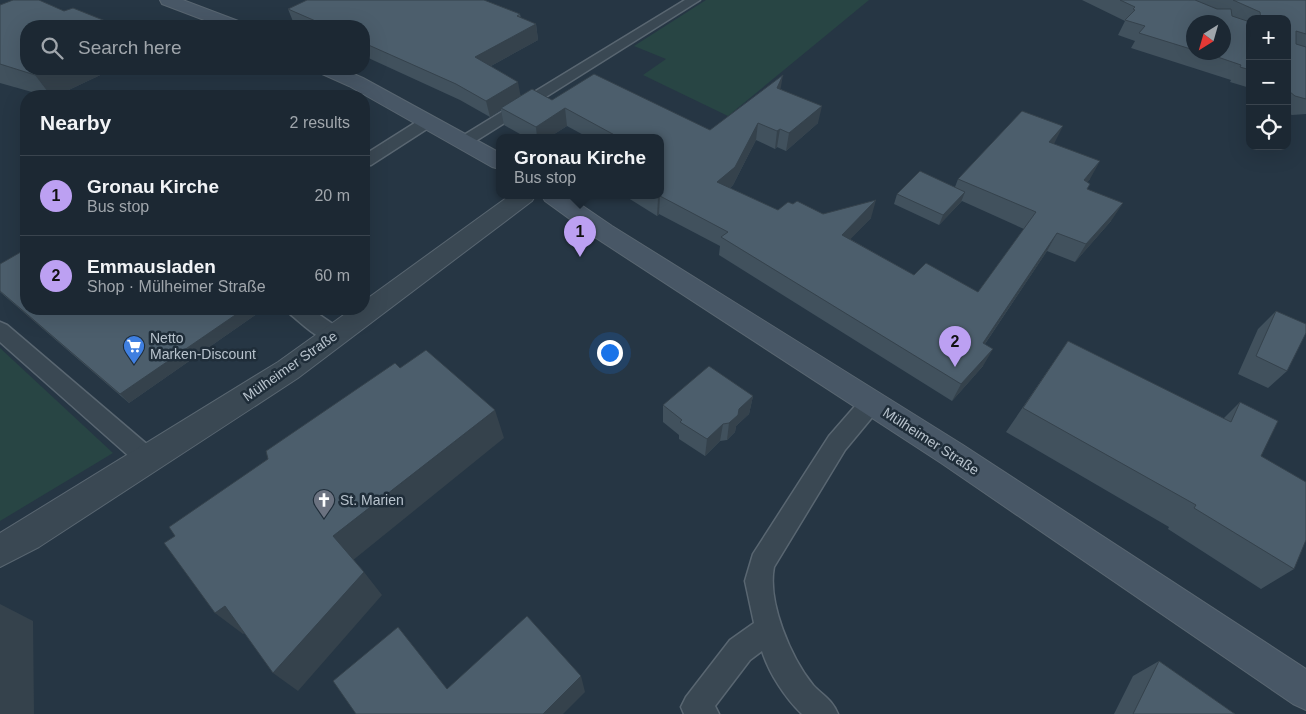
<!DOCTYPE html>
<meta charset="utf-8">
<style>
body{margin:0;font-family:Arial,sans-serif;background:#25303b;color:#f1f3f6}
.controls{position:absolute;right:15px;top:15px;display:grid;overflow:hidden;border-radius:10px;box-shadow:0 5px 20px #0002}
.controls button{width:45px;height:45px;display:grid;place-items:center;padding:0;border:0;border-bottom:1px solid #3a444e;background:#1c2833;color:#f1f3f6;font:25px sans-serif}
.compass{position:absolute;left:1186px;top:15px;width:45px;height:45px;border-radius:50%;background:#1c2833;box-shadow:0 5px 20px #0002;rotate:217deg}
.you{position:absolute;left:609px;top:352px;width:18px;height:18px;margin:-12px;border:4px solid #fff;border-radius:50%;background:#1a73e8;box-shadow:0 0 0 8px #1a73e833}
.badge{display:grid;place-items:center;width:32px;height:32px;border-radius:50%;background:#bca0f2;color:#111;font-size:16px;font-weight:700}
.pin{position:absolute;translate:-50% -41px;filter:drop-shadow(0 1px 2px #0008)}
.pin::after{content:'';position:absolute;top:26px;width:18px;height:15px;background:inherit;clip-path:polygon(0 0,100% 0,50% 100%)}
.popup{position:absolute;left:496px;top:134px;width:168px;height:65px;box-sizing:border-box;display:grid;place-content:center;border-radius:10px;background:#1c2833;filter:drop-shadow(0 1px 4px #0005);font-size:16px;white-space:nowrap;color:#a0a6ac}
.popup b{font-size:19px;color:#f1f3f6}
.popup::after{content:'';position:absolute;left:50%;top:100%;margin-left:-10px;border:10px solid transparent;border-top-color:#1c2833}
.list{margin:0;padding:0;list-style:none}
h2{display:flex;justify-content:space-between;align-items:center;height:65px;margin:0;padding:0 20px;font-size:21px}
h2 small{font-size:16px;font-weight:400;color:#a0a6ac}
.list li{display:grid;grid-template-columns:32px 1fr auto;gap:15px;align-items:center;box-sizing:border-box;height:80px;padding:0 20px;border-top:1px solid #3a444e}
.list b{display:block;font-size:19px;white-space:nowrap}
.list p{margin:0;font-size:16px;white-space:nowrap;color:#a0a6ac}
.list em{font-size:16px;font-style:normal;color:#a0a6ac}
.icon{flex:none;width:28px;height:28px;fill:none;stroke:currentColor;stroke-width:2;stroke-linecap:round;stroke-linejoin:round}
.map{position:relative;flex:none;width:1306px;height:714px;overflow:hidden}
.search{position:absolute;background:#1c2833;box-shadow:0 5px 20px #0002;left:20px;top:20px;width:350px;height:55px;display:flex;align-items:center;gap:12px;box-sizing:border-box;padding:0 18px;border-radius:20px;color:#a0a6ac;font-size:19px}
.panel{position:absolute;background:#1c2833;box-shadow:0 5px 20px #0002;left:20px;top:90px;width:350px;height:225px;border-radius:20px}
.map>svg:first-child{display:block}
.green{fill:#284544}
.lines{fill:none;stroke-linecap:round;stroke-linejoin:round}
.service-casing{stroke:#596671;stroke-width:3}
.minor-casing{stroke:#596671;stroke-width:2}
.secondary-casing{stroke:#596671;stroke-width:2}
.service{fill:#3a4853;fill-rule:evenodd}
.minor{fill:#3a4853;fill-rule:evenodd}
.secondary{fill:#485766;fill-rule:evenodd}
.wall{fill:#41515d;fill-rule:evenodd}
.shaded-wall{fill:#35424c}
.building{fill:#4c5e6c;stroke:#35424c}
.labels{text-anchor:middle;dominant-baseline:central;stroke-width:5;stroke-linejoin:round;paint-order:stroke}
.poi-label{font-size:14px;fill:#b8c3cd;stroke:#1f2d39;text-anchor:start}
.street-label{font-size:14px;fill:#b8c3cd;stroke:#1f2d39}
</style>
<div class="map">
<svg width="1306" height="714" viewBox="0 0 1306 714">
<rect width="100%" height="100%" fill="#263644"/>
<path class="green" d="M706 0H869L728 116 643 75 666 59 634 46Z
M0 348 113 453 0 521Z"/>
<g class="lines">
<g class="service-casing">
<path id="service" d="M685 0H700L471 144H459L457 141 459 138Z
M427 117 433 119 435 122 433 125 371 165 364 166V155L421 119Z
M287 309H311L340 329 343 335 340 341C323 346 303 324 290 314Z
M0 322 7 325 156 452 160 459 156 466 148 469 140 466 0 342Z
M871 394 879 397 882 403 879 409 845 450 774 567C767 602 791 658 813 685 823 696 832 699 838 714H802C785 698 769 673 762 651L750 660 715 706 719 714H684L681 707 686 697 730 640 754 623 745 581 753 554 829 436 863 397Z"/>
</g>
<g class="minor-casing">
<path id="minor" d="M509 196H535L532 201 298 378 39 547 0 567V533L278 362 352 309H364V301Z"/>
</g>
<g class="secondary-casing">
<path id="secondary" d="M160 0H183L241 22 244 26H220L162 4Z
M318 69H342L363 78 500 153V169L492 167 349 86 320 73Z
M542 196H568L612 226 963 445 1306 669V710L1293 704 941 463 596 238 545 201Z"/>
</g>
<use href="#service" class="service"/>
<use href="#minor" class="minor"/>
<use href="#secondary" class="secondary"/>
</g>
<path class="wall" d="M1082 0H1306V114L1292 115 1287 113V19H1250V88L1230 82 1231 80 1131 48 1135 41 1118 35 1125 21ZM1194 22 1224 52H1194Z
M0 5 26 69H113L56 96H46L0 83Z
M288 9 520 14 521 18 536 24 538 40 491 66 521 96 552 100 710 130 781 89 818 123 786 151 777 147 775 149 756 140 733 185 730 188 778 210 793 204 823 214 871 218 850 239 914 275 978 292 1024 229 962 201 939 225 894 204 897 194 955 187 958 179 1054 144 1090 179 1087 182 1088 189 1111 221 1075 262 1047 251 985 344 983 366 952 401 719 255 720 246 659 214 657 216 625 196H660V138H589L567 126 548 138H527L504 125 501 110 490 117 460 100 364 56V26H298L294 24Z
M0 264 26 309H264L129 403 0 292Z
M1276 311 1287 371 1268 388 1238 374 1258 329Z
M1068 341 1223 419 1240 402 1261 456 1294 569 1261 589 1168 529 1169 527 1006 432Z
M753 396 749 414 736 426 735 432 727 440 720 441 705 456 679 439V435L663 422V405Z
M1159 661 1235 714H1114L1133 676Z"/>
<path class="shaded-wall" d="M536 24 538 40 478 73 475 57Z
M48 69H113L56 96H51L35 75Z
M783 75 780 92 777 88Z
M518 82 521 98 501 108V110L490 117 486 101Z
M822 106 818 123 786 151 789 133Z
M565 108 567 126 548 138H537L536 127Z
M758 123 756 140 733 185 716 200 717 182Z
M1063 126 1054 144 1049 142Z
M780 129 777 147 775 149 777 131Z
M1100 161 1090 179 1074 198 1084 180Z
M965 192 961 202 939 225 943 215Z
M660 196 659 214 657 216 658 198Z
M876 200 871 218 837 253 842 235Z
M1123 203 1111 221 1075 262 1086 244Z
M1057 233 1047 251 974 360 983 343Z
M244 309H264L129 403 120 394Z
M993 349 983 366 952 401 961 384Z
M753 396 749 414 736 426 735 432 727 440 729 423 739 409Z
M495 410 504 438 352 561 333 536Z
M723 424 720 441 705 456 707 439Z
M364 572 382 595 298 691 273 673Z
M0 604 33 621 34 714H0Z
M225 606 252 627 243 634 215 613Z
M581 676 585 692 563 714H543Z"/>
<path class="building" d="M13 0H39L64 11 73 8 118 26H26V69H48L35 75 0 64V5Z
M307 0H484L520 14 517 16 536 24 475 57 518 82 486 101 456 84 364 43V26H327L288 9Z
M1120 0H1195L1217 9H1231L1232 16 1250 22V70L1240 67 1241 65 1203 52H1224V22H1194V50L1139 33 1145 26 1125 20 1135 10 1133 9 1135 7Z
M1233 0H1306V34L1296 31V44L1306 47V99L1295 96 1290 92H1287V19H1261L1260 12Z
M594 74 710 130 783 75 777 88 822 106 789 133 780 129 777 131 758 123 735 167 717 182 778 210 788 202 793 204 797 201 823 214 876 200 842 235 914 275 926 263 978 292 1036 212 958 179 1022 111 1063 126 1049 142 1100 161 1084 180 1090 184 1087 189 1123 203 1086 244 1057 233 983 343 993 349 961 384 721 237 728 232 660 196 658 198 654 196H660V138H620L565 108 536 127 501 108 532 89 552 100Z
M180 91 197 96H172Z
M920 171 965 192 943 215 897 194Z
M26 249V309H244L120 394 0 291V264Z
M1276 311 1306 324V333L1287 371 1256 356Z
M1068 341 1231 422 1240 402 1278 421 1261 456 1306 482V540L1294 569 1194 508 1196 505 1023 408Z
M426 350 495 410 333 536 364 572 273 673 225 606 215 613 164 543 175 536 169 527 268 459 266 451 395 363 400 368Z
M709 366 753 396 739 409 738 415 729 423 723 424 707 439 680 422 682 420 663 405Z
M527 616 581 676 543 714H356L333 681 398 627 447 689Z
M1159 661 1235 714H1133Z"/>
<defs>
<g id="supermarket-pin" transform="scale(1.125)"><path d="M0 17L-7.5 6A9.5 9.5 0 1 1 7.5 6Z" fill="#3f7fe0" stroke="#1f2d39"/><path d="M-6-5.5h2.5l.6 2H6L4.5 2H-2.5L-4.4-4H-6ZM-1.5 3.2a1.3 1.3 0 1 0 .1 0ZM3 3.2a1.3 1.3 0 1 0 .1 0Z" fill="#fff"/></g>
<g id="church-pin" transform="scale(1.125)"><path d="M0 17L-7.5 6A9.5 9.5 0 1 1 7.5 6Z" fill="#6b7280" stroke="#1f2d39"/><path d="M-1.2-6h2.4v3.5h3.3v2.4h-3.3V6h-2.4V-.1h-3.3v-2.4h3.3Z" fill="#fff"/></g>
</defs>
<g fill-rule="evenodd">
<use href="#supermarket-pin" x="134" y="346"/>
<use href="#church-pin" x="324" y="500"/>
</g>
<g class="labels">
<g class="poi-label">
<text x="150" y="338">Netto<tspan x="150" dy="16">Marken-Discount</tspan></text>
<text x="340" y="500">St. Marien</text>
</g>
<g class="street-label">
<text transform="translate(290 366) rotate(-35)">Mülheimer Straße</text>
<text transform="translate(931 441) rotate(33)">Mülheimer Straße</text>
</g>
</g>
</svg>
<div class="controls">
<button>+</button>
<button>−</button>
<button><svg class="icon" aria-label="locate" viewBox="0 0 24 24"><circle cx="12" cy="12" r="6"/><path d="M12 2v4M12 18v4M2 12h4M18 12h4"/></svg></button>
</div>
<svg class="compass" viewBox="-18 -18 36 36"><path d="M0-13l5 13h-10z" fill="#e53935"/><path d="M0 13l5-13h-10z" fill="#a0a6ac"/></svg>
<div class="you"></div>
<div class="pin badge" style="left:580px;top:257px">1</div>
<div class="popup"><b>Gronau Kirche</b>Bus stop</div>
<div class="pin badge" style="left:955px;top:367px">2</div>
<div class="search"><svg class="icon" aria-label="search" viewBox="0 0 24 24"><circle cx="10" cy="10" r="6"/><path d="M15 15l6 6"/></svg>Search here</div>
<section class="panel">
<h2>Nearby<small>2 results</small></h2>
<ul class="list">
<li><span class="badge">1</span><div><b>Gronau Kirche</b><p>Bus stop</p></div><em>20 m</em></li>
<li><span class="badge">2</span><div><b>Emmausladen</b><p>Shop · Mülheimer Straße</p></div><em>60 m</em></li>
</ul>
</section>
</div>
